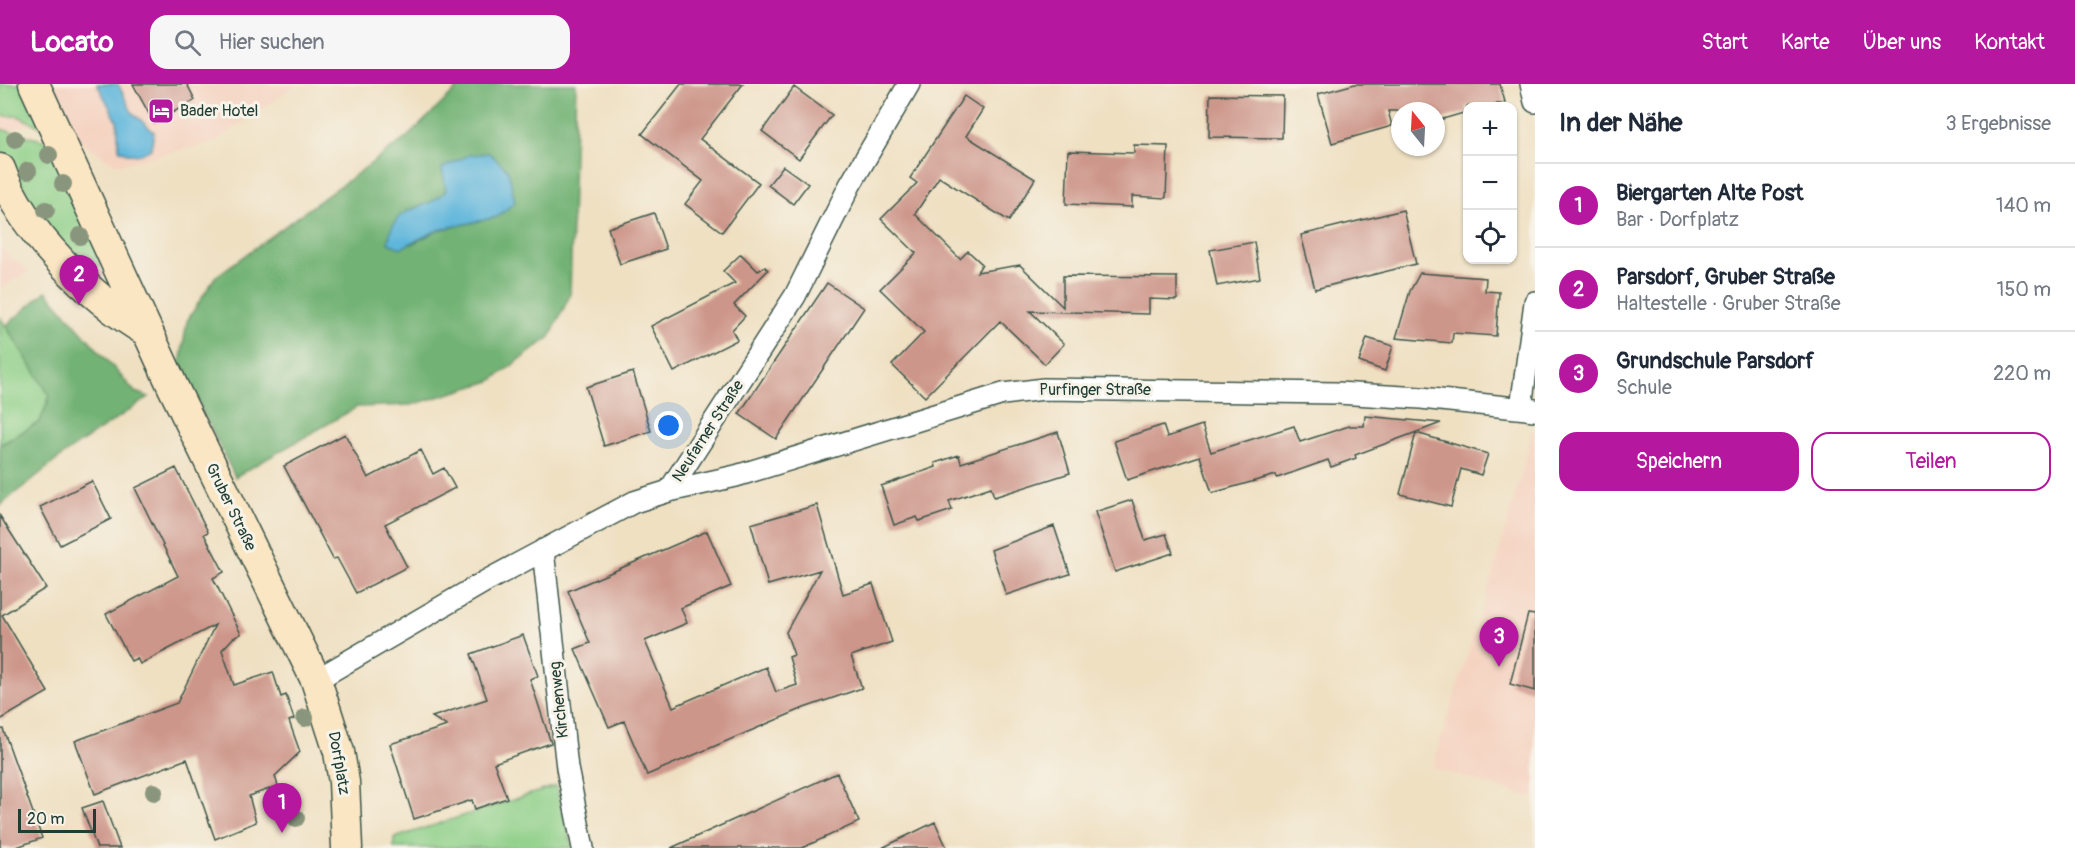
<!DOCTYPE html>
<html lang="de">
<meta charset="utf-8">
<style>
body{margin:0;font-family:Pangolin,sans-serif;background:#f6f6f7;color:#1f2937}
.controls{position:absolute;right:18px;top:18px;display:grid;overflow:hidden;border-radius:12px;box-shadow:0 2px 4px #0004}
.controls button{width:54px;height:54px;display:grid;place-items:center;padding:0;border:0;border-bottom:2px solid #e0e1e3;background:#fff;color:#1f2937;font:30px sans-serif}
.compass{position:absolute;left:1391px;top:18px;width:54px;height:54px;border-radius:50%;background:#fff;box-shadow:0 2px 4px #0004;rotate:342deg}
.scale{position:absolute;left:18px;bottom:15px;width:78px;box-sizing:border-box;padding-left:6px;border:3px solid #1f3d34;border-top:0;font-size:16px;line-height:21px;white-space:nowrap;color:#1f3d34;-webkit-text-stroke:4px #f7f3e8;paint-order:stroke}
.you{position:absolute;left:669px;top:342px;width:21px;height:21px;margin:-15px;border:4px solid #fff;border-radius:50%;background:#1a73e8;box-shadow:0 0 0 9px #1a73e833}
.badge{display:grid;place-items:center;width:39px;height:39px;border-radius:50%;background:#b5179e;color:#fff;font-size:20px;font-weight:700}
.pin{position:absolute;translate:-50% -50px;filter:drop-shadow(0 2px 3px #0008)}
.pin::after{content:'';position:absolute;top:32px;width:21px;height:18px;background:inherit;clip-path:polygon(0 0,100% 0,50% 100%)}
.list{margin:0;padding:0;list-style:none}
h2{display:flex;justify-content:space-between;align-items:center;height:78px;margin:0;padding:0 24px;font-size:26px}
h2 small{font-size:20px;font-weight:400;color:#747a83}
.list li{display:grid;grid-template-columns:39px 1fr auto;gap:18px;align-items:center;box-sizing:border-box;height:84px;padding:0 24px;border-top:2px solid #e0e1e3}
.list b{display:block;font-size:22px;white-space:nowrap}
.list p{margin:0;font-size:20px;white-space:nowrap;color:#747a83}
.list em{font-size:20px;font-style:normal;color:#747a83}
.actions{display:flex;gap:12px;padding:18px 24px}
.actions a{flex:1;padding:14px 0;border:2px solid #b5179e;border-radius:18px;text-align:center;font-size:21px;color:#b5179e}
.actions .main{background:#b5179e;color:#fff}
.icon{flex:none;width:33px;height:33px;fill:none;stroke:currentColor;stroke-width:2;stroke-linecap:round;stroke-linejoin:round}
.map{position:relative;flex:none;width:1535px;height:764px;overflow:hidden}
header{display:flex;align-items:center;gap:36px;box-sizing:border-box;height:84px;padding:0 30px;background:#b5179e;color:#fff}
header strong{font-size:28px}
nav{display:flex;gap:33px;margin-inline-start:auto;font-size:21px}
.search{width:420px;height:54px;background:#f6f6f7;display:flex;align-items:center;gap:15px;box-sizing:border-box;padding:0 21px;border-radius:18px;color:#747a83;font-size:22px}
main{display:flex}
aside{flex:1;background:#fff}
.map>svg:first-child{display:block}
.built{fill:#f5d3c1}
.green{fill:#8dcf87;stroke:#56865e;stroke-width:1.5}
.forest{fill:#72b274;stroke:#487854;stroke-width:1.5;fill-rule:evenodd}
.water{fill:#5eb6db;stroke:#3e7a88;stroke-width:1.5}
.building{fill:#cd968a}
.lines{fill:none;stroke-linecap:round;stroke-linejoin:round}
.street-casing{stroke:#3e5549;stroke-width:24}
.secondary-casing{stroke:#3e5549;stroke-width:33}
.street{stroke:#fff;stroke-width:21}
.secondary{stroke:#fbe6c4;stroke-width:30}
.tree{fill:#89967d}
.labels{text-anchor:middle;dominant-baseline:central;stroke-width:6;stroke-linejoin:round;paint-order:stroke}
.poi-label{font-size:16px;fill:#1f3d34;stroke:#f7f3e8;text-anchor:start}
.street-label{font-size:16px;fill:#1f3d34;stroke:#f7f3e8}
</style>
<header>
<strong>Locato</strong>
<div class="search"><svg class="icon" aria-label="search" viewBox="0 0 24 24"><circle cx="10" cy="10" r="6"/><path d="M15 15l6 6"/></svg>Hier suchen</div>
<nav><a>Start</a><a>Karte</a><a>Über uns</a><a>Kontakt</a></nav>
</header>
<main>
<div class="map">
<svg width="1535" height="764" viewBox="0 0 1535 764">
<rect width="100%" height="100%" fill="#f7f3e8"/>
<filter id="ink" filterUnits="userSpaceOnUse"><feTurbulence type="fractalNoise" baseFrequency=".0167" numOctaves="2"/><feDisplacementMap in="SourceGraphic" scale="12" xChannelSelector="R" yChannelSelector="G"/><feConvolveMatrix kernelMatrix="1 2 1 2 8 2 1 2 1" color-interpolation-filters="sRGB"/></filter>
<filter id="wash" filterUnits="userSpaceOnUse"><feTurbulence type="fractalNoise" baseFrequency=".008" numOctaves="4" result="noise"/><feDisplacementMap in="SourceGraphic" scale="24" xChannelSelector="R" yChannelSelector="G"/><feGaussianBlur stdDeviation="1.35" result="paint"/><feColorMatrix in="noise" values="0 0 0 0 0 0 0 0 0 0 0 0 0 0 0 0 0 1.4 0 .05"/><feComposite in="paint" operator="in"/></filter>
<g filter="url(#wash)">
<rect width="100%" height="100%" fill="#efe0c2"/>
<path class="built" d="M0 0H297L215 58 117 81 44 35 0 50Z
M0 163 29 188 0 204Z
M1533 347H1535V714L1432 684 1495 482Z"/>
<path class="green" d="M0 0H23L47 46 18 32H0Z
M0 45 53 59 109 174 90 187 45 142 3 81 0 70Z
M0 233 50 311 40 338 0 361Z
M556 702 573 764H394V754Z"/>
<path class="forest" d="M462 0H576L570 211 550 253 491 297 411 321 357 323 235 393 180 281 187 237 215 193 406 54ZM446 107 497 133 438 146 412 160 406 127 436 117Z
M46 207 135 308 149 313 67 368 0 421V361L40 338 50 312 6 242Z"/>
<path class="water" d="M97 0H118L132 28 154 48 151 65C139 73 131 72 119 65L117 37Z
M489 69 508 86 515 118 497 133 438 146 401 164 388 159C394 116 421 132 446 107L442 84 469 71Z"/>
<g id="blocks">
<path class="building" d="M133 0H187L195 16 154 39Z
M681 0H743L700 55 759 99 722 148 685 120 703 97 642 50Z
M1355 0H1500L1505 18 1489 22H1467V28L1436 37V27H1388L1392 42 1332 59 1318 10Z
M794 3 832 31 799 75 762 47Z
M1210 11 1283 12 1282 54 1209 53Z
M964 12 983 25 966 52 1035 95 1009 137 939 93 915 130 960 175 968 167 982 180 977 188 1020 181 1063 223V192L1177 193V216L1149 215V230L1030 227 1064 260 1045 280 1000 237 925 313 892 281 924 248 880 205 916 169 881 135 917 99 910 94Z
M1134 61 1168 62 1166 114 1132 112V123L1066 120 1068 67 1134 69Z
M783 82 808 100 793 120 768 101Z
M1403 126 1416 180 1315 205 1301 151Z
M654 129 666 165 620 180 608 144Z
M1254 158 1260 194 1217 202 1210 166Z
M741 170 758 187 765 183 768 186 734 221 745 232 732 246 737 256 674 288 651 242 735 199 723 187Z
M1420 189 1486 194 1485 207 1499 208 1496 252 1453 249 1452 259 1396 254 1410 207Z
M827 199 864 224 776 355 739 330Z
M1367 254 1393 262 1385 287 1359 278Z
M633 288 651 347 604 362 586 303Z
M1365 332 1441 339 1355 371 1356 374 1331 383 1328 376 1277 394 1276 391 1212 409 1200 372 1127 396 1114 357 1163 341 1167 353 1202 341 1211 368 1294 342 1300 358 1349 342H1364Z
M1058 348 1070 389 994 413 991 403 949 417 952 426 919 437 917 433 894 441 881 402 936 383 935 379 959 371 961 379Z
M1416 349 1488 370 1481 391 1461 385 1451 423 1400 410Z
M345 350 368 394 421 366 433 390 444 384 455 404 385 440 407 483 356 509 337 474 333 475 284 382Z
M176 384 208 448 204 450 224 488 213 494 241 550 233 554 222 566 234 601 273 588 281 613 286 611 294 635 289 637 300 668 275 692 278 702 249 712 256 738 215 755 187 675 95 710 75 657 177 619 215 541 140 580 137 574 131 577 106 530 178 492 135 404Z
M92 397 111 435 60 461 40 423Z
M1132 416 1145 456 1166 450 1173 469 1115 488 1095 428Z
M817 421 843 510 873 500 892 558 851 572 862 604 804 624 647 691 624 637 609 643 575 565 590 559 568 507 707 447 731 502 681 524 687 539 645 557 673 623 766 583 776 608 797 601 789 573 794 571 786 548 820 486 768 501 751 440Z
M0 432 46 504 2 531 48 608 0 636Z
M1054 442 1070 490 1006 511 991 466Z
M1528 530 1535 531V607L1510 600Z
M523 551 538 592 530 595 551 659 494 679 507 714 475 725 472 716 414 735 390 660 447 642 432 633 487 615 471 570Z
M0 645H3L42 754 14 764H0Z
M837 689 859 738 802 764H671Z
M103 717 120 764H97L82 724Z
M935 738 947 764H882Z"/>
</g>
</g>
<g filter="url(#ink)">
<use href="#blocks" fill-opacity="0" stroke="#3e5549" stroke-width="1.5"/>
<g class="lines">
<g class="street-casing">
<path id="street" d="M1531 0 1535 18
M1521 324 1535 218
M669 407 795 212 850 101 909 0
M543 466 567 684 583 764
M316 596 486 497 634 418 669 407 736 392 1003 310 1044 305 1337 309 1421 314 1535 326"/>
</g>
<g class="secondary-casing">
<path id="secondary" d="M34 0 173 303 316 596 339 668 344 698 347 764
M0 85C22 147 92 216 148 248"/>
</g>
<use href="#street" class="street"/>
<use href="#secondary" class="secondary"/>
</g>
<g class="tree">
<circle cx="15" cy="55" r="9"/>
<circle cx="49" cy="71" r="9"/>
<circle cx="28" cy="87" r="9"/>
<circle cx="63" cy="100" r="9"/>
<circle cx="46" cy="126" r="9"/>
<circle cx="80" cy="152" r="9"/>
<circle cx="305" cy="634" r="9"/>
<circle cx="154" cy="708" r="9"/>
<circle cx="296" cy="734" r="9"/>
</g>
</g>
<defs>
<g id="hotel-square" transform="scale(1.35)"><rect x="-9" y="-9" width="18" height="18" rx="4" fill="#b5179e" stroke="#f7f3e8"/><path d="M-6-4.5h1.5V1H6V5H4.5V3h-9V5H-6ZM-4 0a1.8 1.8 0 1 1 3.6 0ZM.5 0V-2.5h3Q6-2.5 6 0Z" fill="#fff"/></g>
</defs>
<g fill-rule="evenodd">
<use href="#hotel-square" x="161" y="27"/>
</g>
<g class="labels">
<g class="poi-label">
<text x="180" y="27">Bader Hotel</text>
</g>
<g class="street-label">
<text x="1095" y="306">Purfinger Straße</text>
<text transform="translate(708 347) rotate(-57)">Neufarner Straße</text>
<text transform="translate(231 423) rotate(64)">Gruber Straße</text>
<text transform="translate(559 616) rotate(-96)">Kirchenweg</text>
<text transform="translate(339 679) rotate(80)">Dorfplatz</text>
</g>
</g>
</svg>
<div class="controls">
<button>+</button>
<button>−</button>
<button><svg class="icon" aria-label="locate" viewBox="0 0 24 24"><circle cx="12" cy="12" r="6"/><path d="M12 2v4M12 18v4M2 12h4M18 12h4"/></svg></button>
</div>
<svg class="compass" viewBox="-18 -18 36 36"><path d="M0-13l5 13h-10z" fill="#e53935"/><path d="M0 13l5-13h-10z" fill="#747a83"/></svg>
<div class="scale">20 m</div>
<div class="you"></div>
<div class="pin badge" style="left:282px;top:749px">1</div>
<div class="pin badge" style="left:79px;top:221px">2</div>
<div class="pin badge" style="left:1499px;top:583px">3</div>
</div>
<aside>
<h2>In der Nähe<small>3 Ergebnisse</small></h2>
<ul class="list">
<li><span class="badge">1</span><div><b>Biergarten Alte Post</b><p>Bar · Dorfplatz</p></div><em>140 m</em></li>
<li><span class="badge">2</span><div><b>Parsdorf, Gruber Straße</b><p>Haltestelle · Gruber Straße</p></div><em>150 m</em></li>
<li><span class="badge">3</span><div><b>Grundschule Parsdorf</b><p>Schule</p></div><em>220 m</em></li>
</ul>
<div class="actions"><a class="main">Speichern</a><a>Teilen</a></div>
</aside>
</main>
